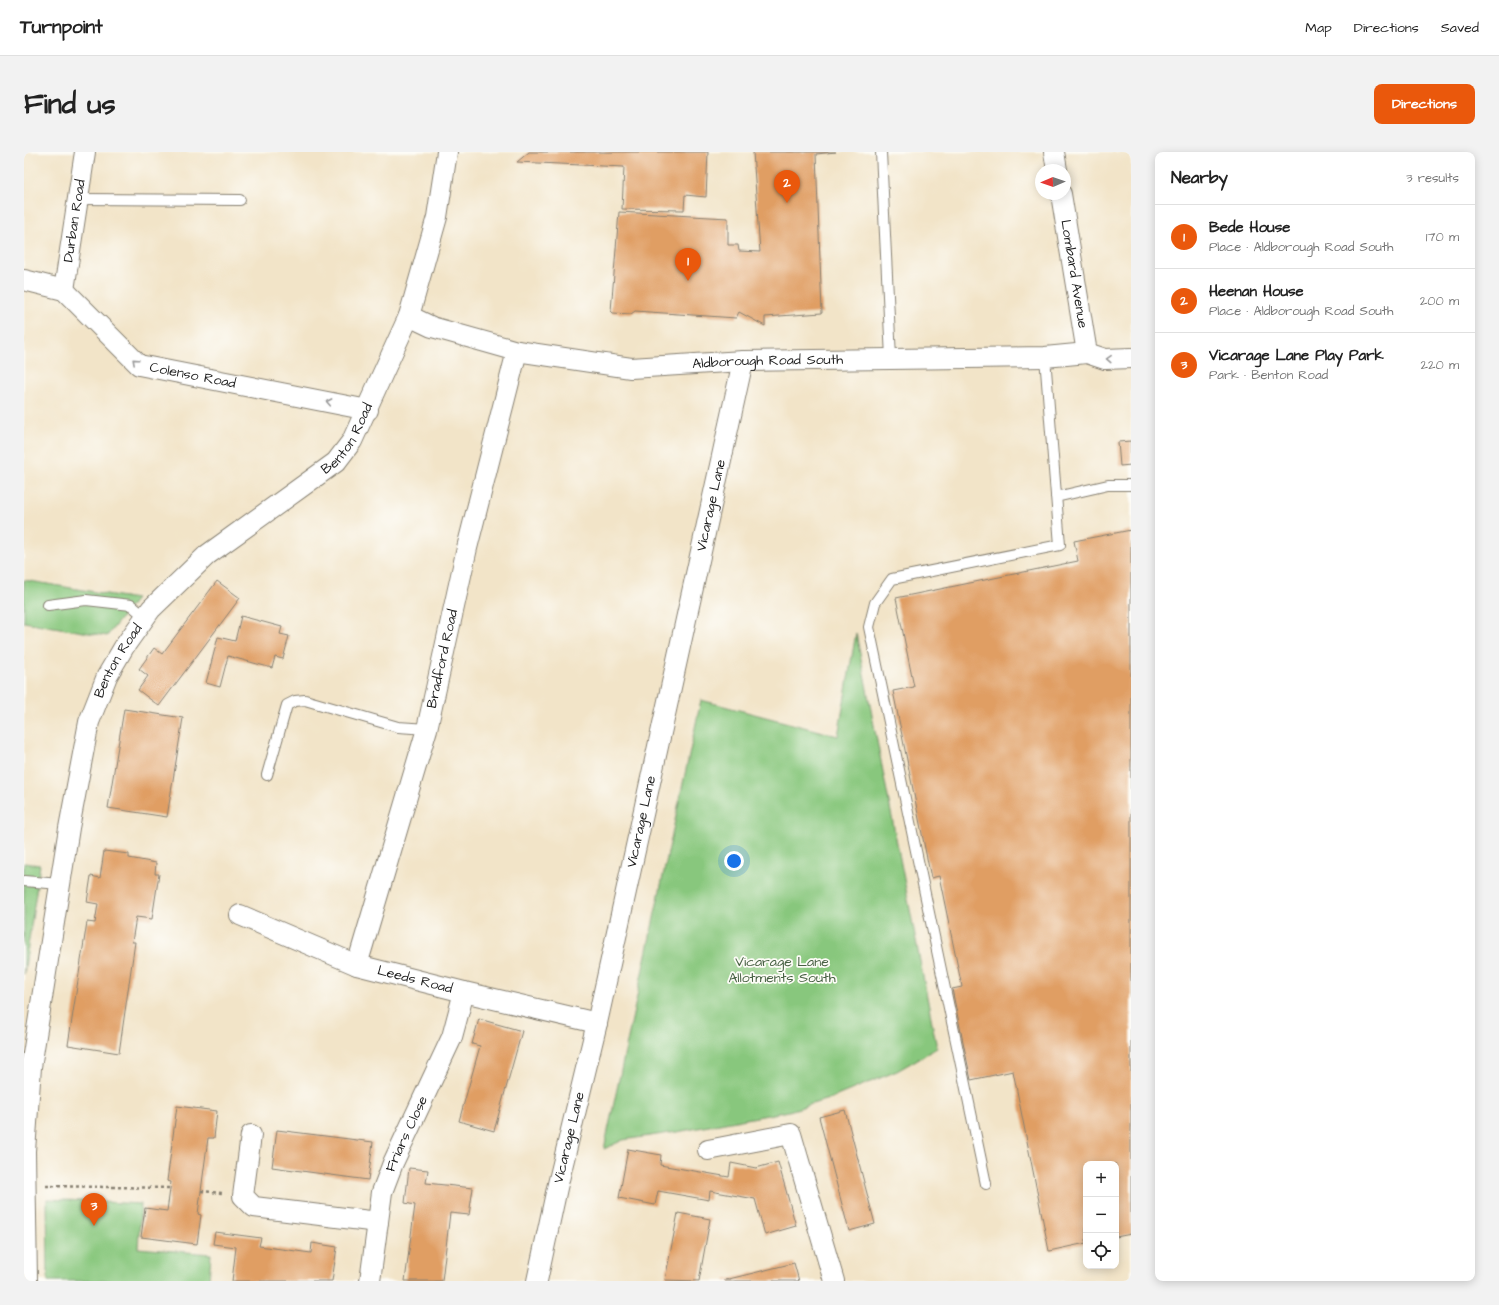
<!DOCTYPE html>
<meta charset="utf-8">
<style>
body{margin:0;font-family:"Architects Daughter",sans-serif;background:#f2f2f2;color:#222}
.controls{position:absolute;right:12px;bottom:12px;display:grid;overflow:hidden;border-radius:8px;box-shadow:0 2px 10px #0003}
.controls button{width:36px;height:36px;display:grid;place-items:center;padding:0;border:0;border-bottom:1px solid #e0e0e0;background:#fff;color:#222;font:20px sans-serif}
.compass{position:absolute;left:1011px;top:12px;width:36px;height:36px;border-radius:50%;background:#fff;box-shadow:0 2px 10px #0003;rotate:268deg}
.you{position:absolute;left:710px;top:709px;width:14px;height:14px;margin:-10px;border:3px solid #fff;border-radius:50%;background:#1a73e8;box-shadow:0 0 0 6px #1a73e833}
.badge{display:grid;place-items:center;width:26px;height:26px;border-radius:50%;background:#ea580c;color:#fff;font-size:13px;font-weight:700}
.pin{position:absolute;translate:-50% -33px;filter:drop-shadow(0 1px 2px #0008)}
.pin::after{content:'';position:absolute;top:21px;width:14px;height:12px;background:inherit;clip-path:polygon(0 0,100% 0,50% 100%)}
.list{margin:0;padding:0;list-style:none}
h2{display:flex;justify-content:space-between;align-items:center;height:52px;margin:0;padding:0 16px;font-size:17px}
h2 small{font-size:13px;font-weight:400;color:#767676}
.list li{display:grid;grid-template-columns:26px 1fr auto;gap:12px;align-items:center;box-sizing:border-box;height:64px;padding:0 16px;border-top:1px solid #e0e0e0}
.list b{display:block;font-size:15px;white-space:nowrap}
.list p{margin:0;font-size:13px;white-space:nowrap;color:#767676}
.list em{font-size:13px;font-style:normal;color:#767676}
.icon{flex:none;width:22px;height:22px;fill:none;stroke:currentColor;stroke-width:2;stroke-linecap:round;stroke-linejoin:round}
.map{position:relative;flex:none;width:1107px;height:1129px;overflow:hidden;border-radius:8px}
header{display:flex;align-items:center;gap:24px;box-sizing:border-box;height:56px;padding:0 20px;background:#fff;border-bottom:1px solid #e0e0e0}
header strong{font-size:19px}
nav{display:flex;gap:22px;margin-inline-start:auto;font-size:14px}
.intro{display:flex;align-items:center;justify-content:space-between;box-sizing:border-box;height:96px;padding:0 24px}
h1{margin:0;font-size:28px}
.button{padding:10px 18px;border-radius:8px;background:#ea580c;color:#fff;font-size:14px;font-weight:700}
main{display:flex;gap:24px;padding:0 24px}
aside{flex:1;background:#fff;border-radius:8px;box-shadow:0 2px 10px #0003}
.map>svg:first-child{display:block}
.green{fill:#88c77d;stroke:#52724c}
.building{fill:#e09e64}
.lines{fill:none;stroke-linecap:round;stroke-linejoin:round}
.service-casing{stroke:#878072;stroke-width:12}
.minor-casing{stroke:#878072;stroke-width:22}
.path{stroke:#878072;stroke-width:2.5;stroke-dasharray:3 3;stroke-linecap:butt}
.service{stroke:#fff;stroke-width:10}
.minor{stroke:#fff;stroke-width:20}
.oneway{stroke:#999}
.labels{text-anchor:middle;dominant-baseline:central;stroke-width:3.5;stroke-linejoin:round;paint-order:stroke}
.street-label{font-size:14px;fill:#1c1c1c;stroke:#fdfcf7}
.park-label{font-size:14px;fill:#476043;stroke:#fdfcf7}
</style>
<header>
<strong>Turnpoint</strong>
<nav><a>Map</a><a>Directions</a><a>Saved</a></nav>
</header>
<div class="intro"><h1>Find us</h1><a class="button">Directions</a></div>
<main>
<div class="map">
<svg width="1107" height="1129" viewBox="0 0 1107 1129">
<rect width="100%" height="100%" fill="#fdfcf7"/>
<filter id="ink" filterUnits="userSpaceOnUse"><feTurbulence type="fractalNoise" baseFrequency=".025" numOctaves="2"/><feDisplacementMap in="SourceGraphic" scale="8" xChannelSelector="R" yChannelSelector="G"/><feConvolveMatrix kernelMatrix="1 2 1 2 8 2 1 2 1" color-interpolation-filters="sRGB"/></filter>
<filter id="wash" filterUnits="userSpaceOnUse"><feTurbulence type="fractalNoise" baseFrequency=".012" numOctaves="4" result="noise"/><feDisplacementMap in="SourceGraphic" scale="16" xChannelSelector="R" yChannelSelector="G"/><feGaussianBlur stdDeviation="0.9" result="paint"/><feColorMatrix in="noise" values="0 0 0 0 0 0 0 0 0 0 0 0 0 0 0 0 0 1.4 0 .05"/><feComposite in="paint" operator="in"/></filter>
<g filter="url(#wash)">
<rect width="100%" height="100%" fill="#f2e4c8"/>
<path class="green" d="M0 428 112 447 83 484 0 470Z
M832 481 913 896 873 919 808 946 765 959 653 980 599 988 580 997 677 548 814 584Z
M0 711 16 713 0 822Z
M23 1047 117 1052 114 1096 187 1102 185 1129H24Z"/>
<g id="blocks">
<path class="building" d="M505 0H684L682 45 661 43 660 58 598 57 600 15 493 10Z
M729 0H812L792 2 798 161 741 165V174L715 160 712 166 611 159 607 162 589 161 587 159 595 60 704 66V93H714L715 99 736 100Z
M1107 289V313L1096 314 1094 290Z
M1107 378V1082L1092 1085V1012H1062V1091L1025 1099 989 919 947 928 928 837 938 835 915 724 907 726 869 539 890 535 872 446 1054 409 1050 389Z
M193 429 216 446 135 554 114 538 124 524 115 517 130 496 138 502Z
M217 464 258 475 256 482 265 484 259 507 251 505 248 516 204 504 196 535 182 531 194 485 211 489Z
M100 557 159 566 143 665 84 656Z
M80 699 105 702V706L132 711 131 722H135L128 767 112 765 108 790H111L95 901 44 893 63 770 71 771 74 752 63 750 67 724 76 726Z
M455 867 498 879 470 979 435 969 456 894 448 892Z
M153 954 193 959 190 986H184L174 1062 177 1063 173 1092 117 1085 121 1056 143 1059 147 1030 143 1029Z
M821 958 851 1072 825 1079 795 965Z
M253 978 349 990 344 1028 248 1015Z
M604 997 637 1003 636 1013 705 1025 707 1011 732 1016 754 1010 772 1074 741 1083 731 1047 686 1039 685 1048 634 1039 631 1053 595 1046Z
M385 1016 404 1018 402 1031 449 1036 445 1063 426 1061 418 1129H381L391 1053 381 1051Z
M654 1061 686 1067 675 1129 641 1128Z
M191 1080 237 1086 235 1094 287 1101 288 1091 313 1095 308 1129H208L212 1095 189 1092Z
M770 1111 775 1129H701V1128Z"/>
</g>
</g>
<g filter="url(#ink)">
<use href="#blocks" fill-opacity="0" stroke="#878072" stroke-width="1"/>
<g class="lines">
<g class="service-casing">
<path id="service" d="M857 0 867 206
M54 47 216 48
M1032 345 1084 333H1107
M24 453 62 448 107 453 121 465
M243 623 263 553 271 549 281 548 374 575 403 577
M0 729 36 732
M962 1032 845 475 851 451 868 427 1036 393 1021 205"/>
</g>
<g class="minor-casing">
<g id="minor">
<path d="M1030 0 1033 18"/>
<path id="s1" d="M1037 42 1063 201"/>
<path id="s2" d="M0 128 40 138 115 213 344 258"/>
<path id="s3" d="M40 138 61 0"/>
<path id="s4" d="M385 164 408 175 493 199 607 216 719 209 1021 205 1063 201 1081 207 1107 206"/>
<path id="s5" d="M216 763 333 813 440 840 573 871"/>
<path id="s6" d="M333 813 403 577 443 396 493 199"/>
<path d="M227 983 219 1044 230 1055 354 1070"/>
<path d="M684 998 767 982 810 1129"/>
<path id="s7" d="M3 1129 1 999 7 915 45 676 65 570 83 524 100 495 127 457 183 403 312 310 328 289 385 164 413 65 423 0"/>
<path id="s8" d="M346 1129 358 1040 369 1011 428 885 440 840"/>
<path id="s9" d="M513 1129 533 1036 573 871 719 209"/>
</g>
</g>
<path class="path" d="M22 1034 147 1036
M177 1039 198 1041"/>
<use href="#service" class="service"/>
<use href="#minor" class="minor"/>
</g>
<defs><path id="oneway-chevron" d="M-2-3.5L2.5 0L-2 3.5" fill="none" stroke-width="1.6" stroke-linecap="round" stroke-linejoin="round"/></defs>
<g class="oneway">
<use href="#oneway-chevron" transform="translate(1085 207) rotate(-177)"/>
<use href="#oneway-chevron" transform="translate(111 209) rotate(-138)"/>
<use href="#oneway-chevron" transform="translate(305 250) rotate(-169)"/>
</g>
</g>
<g class="labels">
<g class="street-label">
<text stroke="none"><textPath href="#s3" startOffset="70">Durban Road</textPath></text>
<text stroke="none"><textPath href="#s1" startOffset="81">Lombard Avenue</textPath></text>
<text stroke="none"><textPath href="#s4" startOffset="366">Aldborough Road South</textPath></text>
<text stroke="none"><textPath href="#s2" startOffset="202">Colenso Road</textPath></text>
<text stroke="none"><textPath href="#s7" startOffset="956">Benton Road</textPath></text>
<text stroke="none"><textPath href="#s9" startOffset="795">Vicarage Lane</textPath></text>
<text stroke="none"><textPath href="#s6" startOffset="318">Bradford Road</textPath></text>
<text stroke="none"><textPath href="#s7" startOffset="632">Benton Road</textPath></text>
<text stroke="none"><textPath href="#s9" startOffset="471">Vicarage Lane</textPath></text>
<text stroke="none"><textPath href="#s5" startOffset="187">Leeds Road</textPath></text>
<text stroke="none"><textPath href="#s8" startOffset="153">Friars Close</textPath></text>
<text stroke="none"><textPath href="#s9" startOffset="147">Vicarage Lane</textPath></text>
</g>
<g class="park-label">
<text x="758" y="810">Vicarage Lane<tspan x="758" dy="16">Allotments South</tspan></text>
</g>
</g>
</svg>
<div class="controls">
<button>+</button>
<button>−</button>
<button><svg class="icon" aria-label="locate" viewBox="0 0 24 24"><circle cx="12" cy="12" r="6"/><path d="M12 2v4M12 18v4M2 12h4M18 12h4"/></svg></button>
</div>
<svg class="compass" viewBox="-18 -18 36 36"><path d="M0-13l5 13h-10z" fill="#e53935"/><path d="M0 13l5-13h-10z" fill="#767676"/></svg>
<div class="you"></div>
<div class="pin badge" style="left:664px;top:129px">1</div>
<div class="pin badge" style="left:763px;top:51px">2</div>
<div class="pin badge" style="left:70px;top:1074px">3</div>
</div>
<aside>
<h2>Nearby<small>3 results</small></h2>
<ul class="list">
<li><span class="badge">1</span><div><b>Bede House</b><p>Place · Aldborough Road South</p></div><em>170 m</em></li>
<li><span class="badge">2</span><div><b>Heenan House</b><p>Place · Aldborough Road South</p></div><em>200 m</em></li>
<li><span class="badge">3</span><div><b>Vicarage Lane Play Park</b><p>Park · Benton Road</p></div><em>220 m</em></li>
</ul>
</aside>
</main>
